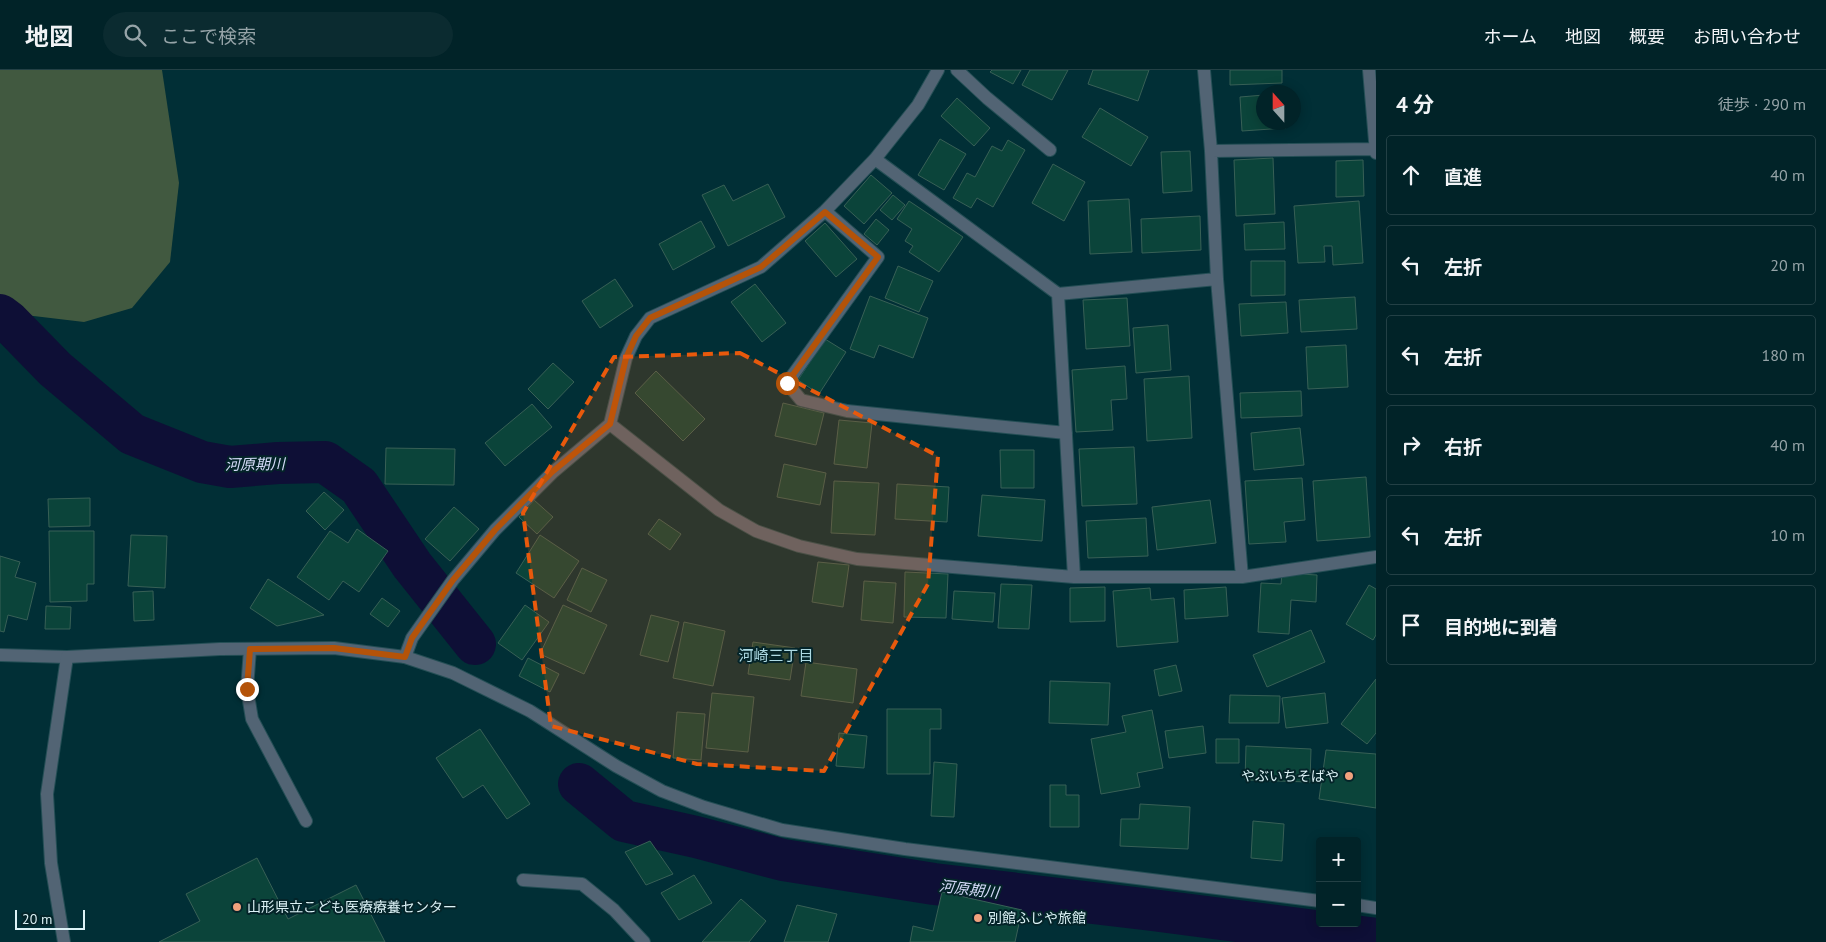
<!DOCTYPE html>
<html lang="ja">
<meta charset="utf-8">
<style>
body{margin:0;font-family:"PT Sans","Noto Sans JP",sans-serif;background:#0b2b30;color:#f1f3f6}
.controls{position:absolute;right:15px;bottom:15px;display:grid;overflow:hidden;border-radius:5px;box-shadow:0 2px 12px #0003}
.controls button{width:45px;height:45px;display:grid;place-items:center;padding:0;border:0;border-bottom:1px solid #234045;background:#012328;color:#f1f3f6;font:25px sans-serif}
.compass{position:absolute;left:1256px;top:15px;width:45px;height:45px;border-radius:50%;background:#012328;box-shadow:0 2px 12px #0003;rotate:339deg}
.scale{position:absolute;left:15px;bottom:12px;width:70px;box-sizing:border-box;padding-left:5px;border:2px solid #dcf2f6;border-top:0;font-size:14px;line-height:18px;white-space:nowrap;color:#dcf2f6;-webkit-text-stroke:4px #042429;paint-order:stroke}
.stop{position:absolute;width:15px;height:15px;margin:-11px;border:4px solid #b45309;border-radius:50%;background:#fff}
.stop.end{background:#b45309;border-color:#fff;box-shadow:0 1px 5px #0008}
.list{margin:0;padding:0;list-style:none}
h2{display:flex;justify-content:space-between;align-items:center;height:65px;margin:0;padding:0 20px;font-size:21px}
h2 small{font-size:16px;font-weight:400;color:#96a4a8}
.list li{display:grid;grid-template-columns:32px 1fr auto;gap:15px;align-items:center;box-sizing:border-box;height:80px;margin:0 10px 10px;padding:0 10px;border:1px solid #234045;border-radius:5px}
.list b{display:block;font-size:19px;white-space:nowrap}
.list em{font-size:16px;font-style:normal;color:#96a4a8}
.icon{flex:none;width:28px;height:28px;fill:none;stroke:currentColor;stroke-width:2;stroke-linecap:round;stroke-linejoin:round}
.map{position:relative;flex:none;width:1376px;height:872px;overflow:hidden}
header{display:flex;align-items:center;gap:30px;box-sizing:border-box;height:70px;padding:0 25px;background:#012328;border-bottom:1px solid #234045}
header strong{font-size:24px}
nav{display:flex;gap:28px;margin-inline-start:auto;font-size:18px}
.search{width:350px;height:45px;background:#0b2b30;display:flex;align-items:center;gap:12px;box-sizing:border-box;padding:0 18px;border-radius:28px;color:#96a4a8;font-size:19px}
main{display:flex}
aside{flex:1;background:#012328}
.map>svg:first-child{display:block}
.green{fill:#415940}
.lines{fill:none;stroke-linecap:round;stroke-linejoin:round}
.river{stroke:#0e0f36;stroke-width:42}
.building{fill:#0b443a;stroke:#386056}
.service-casing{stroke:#244e55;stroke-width:14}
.minor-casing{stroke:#244e55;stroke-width:14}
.tertiary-casing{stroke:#244e55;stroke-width:14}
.service{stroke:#526474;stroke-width:12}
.minor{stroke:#526474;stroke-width:12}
.tertiary{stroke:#526474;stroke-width:12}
.route{stroke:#b45309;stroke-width:6}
.marked{fill:#e8590c;fill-opacity:0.2;stroke:#e8590c;stroke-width:4;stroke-dasharray:10 6;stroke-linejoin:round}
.poi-dot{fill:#f1a17d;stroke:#042429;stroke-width:2}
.labels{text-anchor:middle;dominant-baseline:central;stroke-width:4;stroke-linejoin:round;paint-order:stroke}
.poi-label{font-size:14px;fill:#dcf2f6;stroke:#042429;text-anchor:start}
.water-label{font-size:15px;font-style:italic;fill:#d5dbf9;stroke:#042429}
.neighbourhood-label{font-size:15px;fill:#aedae3;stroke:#042429}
</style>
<header>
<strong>地図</strong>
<div class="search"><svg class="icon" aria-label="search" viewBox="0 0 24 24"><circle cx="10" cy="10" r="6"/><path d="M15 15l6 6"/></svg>ここで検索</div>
<nav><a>ホーム</a><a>地図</a><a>概要</a><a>お問い合わせ</a></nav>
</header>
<main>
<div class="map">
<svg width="1376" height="872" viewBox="0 0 1376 872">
<rect width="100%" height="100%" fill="#012f36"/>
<path class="green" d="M0 0H162L179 113 170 192 132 238 84 252 0 242Z"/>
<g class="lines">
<path class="river" d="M0 245 8 251 55 299 132 364 202 392 230 397 278 393 325 392 359 416 412 495 475 574
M579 714 624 751 696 767 783 790 934 814 1152 840 1376 869"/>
</g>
<path class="building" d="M992 0H1021L1013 14 990 2Z
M1030 0H1068L1052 30 1022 15Z
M1093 0H1149L1138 31 1088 14Z
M1230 0H1282V13L1230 15Z
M1264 25V52H1286V58L1242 61 1240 27Z
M957 28 990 58 974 76 941 46Z
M1100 38 1148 67 1131 96 1082 67Z
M940 69 966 84 944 120 918 105Z
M1008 70 1025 80 993 137 977 128 971 138 953 128 967 103 975 107 992 76 1002 81Z
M1190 81 1192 121 1163 123 1161 82Z
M1273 88 1275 144 1236 146 1234 90Z
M1363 90 1364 126 1336 127V91Z
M1053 94 1085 112 1064 151 1032 133Z
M871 105 892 123 864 154 844 136Z
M768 114 785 147 728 176 702 125 724 115 733 131Z
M893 125 905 135 892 150 880 140Z
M1129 129 1132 182 1090 184 1088 131Z
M909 131 963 167 939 202 909 182 913 176 905 171 912 159 897 149Z
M1359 131 1363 193 1333 195 1332 176H1324L1325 192 1298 193 1294 136Z
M1200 146 1201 180 1142 183 1141 149Z
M876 149 889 160 877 175 864 164Z
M701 151 715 177 673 200 659 174Z
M1284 152 1285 179 1245 180 1244 154Z
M825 153 857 189 836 207 805 171Z
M1251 191H1285V225L1251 226Z
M898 196 933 211 919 242 885 228Z
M615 209 633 236 600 258 582 231Z
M755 214 786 253 762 272 731 232Z
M870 226 928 248 913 288 879 275 874 288 850 279Z
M1355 227 1357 259 1301 262 1299 230Z
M1127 228 1130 276 1086 279 1083 230Z
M1286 232 1288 263 1241 266 1239 234Z
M1168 255 1171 300 1136 303 1133 258Z
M825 269 846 282 819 324 798 310Z
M1346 275 1348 317 1308 319 1306 277Z
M553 293 574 312 548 339 528 319Z
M1125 296 1127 329 1111 330 1113 360 1076 362 1072 300Z
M656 301 705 349 683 371 635 323Z
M1189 306 1192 368 1147 371 1144 309Z
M1301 321 1302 346 1241 348 1240 323Z
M783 333 824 343 816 375 775 366Z
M532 334 552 357 505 396 485 373Z
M839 350 872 353 867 398 834 394Z
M1300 358 1304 395 1254 400 1251 363Z
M1134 377 1137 434 1082 436 1079 379Z
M386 378 455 379 454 415 385 414Z
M1000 380H1034V418H1001Z
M784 394 826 403 820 435 777 427Z
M1366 407 1370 467 1317 471 1313 411Z
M1302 408 1305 450 1284 452 1286 472 1249 474 1245 411Z
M834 411 879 413 875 465 831 463Z
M897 414 949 417 947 452 895 449Z
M324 422 344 440 325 460 306 441Z
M982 425 1045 430 1042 471 978 466Z
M90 428V456L49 457 48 429Z
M534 430 553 447 537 464 519 447Z
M1210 430 1216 473 1157 480 1152 437Z
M454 437 479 459 450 491 425 469Z
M1146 448 1148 486 1088 488 1086 451Z
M659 449 681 464 670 480 648 464Z
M357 459 388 481 359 522 343 511 329 530 297 507 330 461 348 473Z
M49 461H94V514H87V531L50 532Z
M131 465 167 466 165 518 128 516Z
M540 465 579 491 554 528 516 503Z
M0 486 20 492 15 507 36 513 27 550 8 545 4 562 0 561Z
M818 492 849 495 843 537 812 532Z
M582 498 607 510 591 542 567 530Z
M905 502 948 504 946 548 904 547Z
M1282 503 1317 505 1316 532 1291 530 1289 564 1258 562 1261 513 1281 514Z
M268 509 324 545 277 556 250 538Z
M864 511 896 513 893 553 861 550Z
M1001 514 1032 515 1029 559 998 558Z
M1369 515 1376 519V565L1373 570 1346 554Z
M1105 517V551L1070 552V518Z
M1226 517 1228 546 1185 549 1184 520Z
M1150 518 1151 530 1174 528 1178 572 1117 577 1113 521Z
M153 521 154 550 134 551 133 522Z
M954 521 995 523 993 552 952 549Z
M382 528 400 541 388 557 370 544Z
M525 535 549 552 522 590 498 573Z
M563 535 607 555 584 604 540 584Z
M46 536 71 537 70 559H45Z
M651 545 679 552 668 592 640 585Z
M684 552 725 561 713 616 673 608Z
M1311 560 1325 592 1267 617 1253 585Z
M753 572 795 578 790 610 748 604Z
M528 588 559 604 550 622 519 606Z
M806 592 857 599 853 633 801 626Z
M1176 595 1182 621 1159 626 1154 600Z
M1376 609V663L1367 674 1341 654Z
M1050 611 1110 613 1108 655 1049 653Z
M712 623 754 627 748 682 706 678Z
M1325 623 1328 653 1286 658 1282 628Z
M1230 625 1280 626 1279 653H1229Z
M887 639H941V659H930V704H887Z
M1152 640 1163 698 1137 703 1140 717 1101 724 1091 669 1126 662 1122 646Z
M677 642 705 644 701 690 673 688Z
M1203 656 1206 683 1169 688 1165 661Z
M480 659 530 734 507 749 483 715 463 728 436 688Z
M839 663 867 666 864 698 836 696Z
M1216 669H1239V693H1216Z
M1246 676 1311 679 1310 712 1245 710Z
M1326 680 1376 684V738L1319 729Z
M934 692 957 694 954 747 931 746Z
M1050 715H1066V725H1079V757H1050Z
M1140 734 1190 737 1188 779 1120 776 1121 749H1139Z
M1253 751 1284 754 1282 791 1251 788Z
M650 771 673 804 646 815 625 782Z
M257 788 288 849 356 815 385 872H159L200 851 186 824Z
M694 805 712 833 679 850 661 823Z
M942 822 1022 840 1015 872H910L913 856 933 861Z
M741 829 766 851 749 872H702Z
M797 835 837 844 828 872H784Z"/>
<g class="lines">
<g class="service-casing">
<path id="service" d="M957 0 987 28 1050 80
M1204 0 1211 81 1217 209 1242 507
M1369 0 1376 83
M1211 81 1376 79
M875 89 1058 224 1217 209
M825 141 878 187 787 313 801 330 847 341 1066 363
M1058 224 1074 507
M610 354 719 440 756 461 799 476 857 489 1074 507H1242L1376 487
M250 579 247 619 252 649 306 751
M405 587 412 568 453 510 495 460 552 403 610 354 626 288 636 266 650 248 761 197 825 141 875 89 918 35 938 0
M523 810 582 814 614 840 644 872"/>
</g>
<g class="minor-casing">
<path id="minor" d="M0 585 67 587"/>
</g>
<g class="tertiary-casing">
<path id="tertiary" d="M1357 835 1376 838
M64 872 51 793 47 724 67 587 220 579 334 578 405 587 453 603 530 641 616 696 662 721 704 737 782 760 905 779 1320 831"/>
</g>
<use href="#service" class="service"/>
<use href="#minor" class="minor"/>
<use href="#tertiary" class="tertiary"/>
</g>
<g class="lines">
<path class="route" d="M247 619 250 579 334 578 405 587 412 568 453 510 495 460 552 402 610 354 626 288 636 266 650 248 761 197 825 142 878 187 787 313"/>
</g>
<path class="marked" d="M740 283 938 386 928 514 824 701 697 694 551 656 523 443 614 287Z"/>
<g class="poi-dot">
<circle cx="1349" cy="706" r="5"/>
<circle cx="237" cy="837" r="5"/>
<circle cx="978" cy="848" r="5"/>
</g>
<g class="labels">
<g class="poi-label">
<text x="1339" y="706" text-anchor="end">やぶいちそばや</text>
<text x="247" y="837">山形県立こども医療療養センター</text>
<text x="988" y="848">別館ふじや旅館</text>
</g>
<g class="water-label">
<text transform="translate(255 394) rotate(-1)">河原期川</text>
<text transform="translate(969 819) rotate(7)">河原期川</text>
</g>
<g class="neighbourhood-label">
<text x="776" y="585">河崎三丁目</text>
</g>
</g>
</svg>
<div class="controls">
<button>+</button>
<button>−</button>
</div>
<svg class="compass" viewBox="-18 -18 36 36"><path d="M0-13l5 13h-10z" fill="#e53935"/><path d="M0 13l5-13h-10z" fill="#96a4a8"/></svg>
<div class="scale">20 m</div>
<div class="stop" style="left:787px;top:313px"></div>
<div class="stop end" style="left:247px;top:619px"></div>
</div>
<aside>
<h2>4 分<small>徒歩 · 290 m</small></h2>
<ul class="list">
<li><svg class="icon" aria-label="ahead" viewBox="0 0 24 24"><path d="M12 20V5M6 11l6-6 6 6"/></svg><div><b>直進</b></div><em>40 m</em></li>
<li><svg class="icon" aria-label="left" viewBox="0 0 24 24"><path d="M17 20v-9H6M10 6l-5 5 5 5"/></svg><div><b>左折</b></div><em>20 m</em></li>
<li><svg class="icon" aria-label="left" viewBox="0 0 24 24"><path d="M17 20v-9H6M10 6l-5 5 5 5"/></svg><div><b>左折</b></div><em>180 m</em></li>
<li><svg class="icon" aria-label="right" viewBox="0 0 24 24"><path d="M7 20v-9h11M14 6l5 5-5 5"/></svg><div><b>右折</b></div><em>40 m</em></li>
<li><svg class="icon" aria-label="left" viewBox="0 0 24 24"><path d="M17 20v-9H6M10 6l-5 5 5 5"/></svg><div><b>左折</b></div><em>10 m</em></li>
<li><svg class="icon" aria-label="arrive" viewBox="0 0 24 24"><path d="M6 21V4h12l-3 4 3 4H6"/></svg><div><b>目的地に到着</b></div></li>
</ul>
</aside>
</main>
